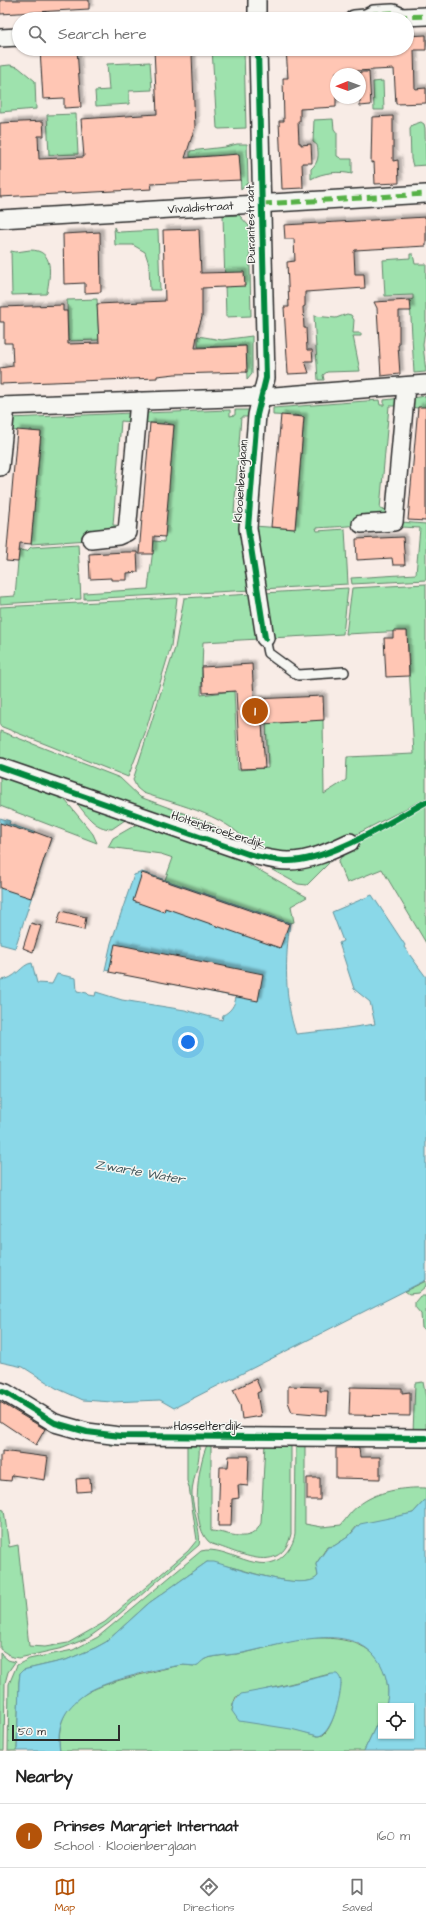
<!DOCTYPE html>
<meta charset="utf-8">
<style>
body{margin:0;font-family:"Architects Daughter",sans-serif;background:#f2f2f2;color:#222}
.controls{position:absolute;right:12px;bottom:12px;display:grid;overflow:hidden;border-radius:0px;box-shadow:0 1px 3px #0004}
.controls button{width:36px;height:36px;display:grid;place-items:center;padding:0;border:0;border-bottom:1px solid #e0e0e0;background:#fff;color:#222;font:20px sans-serif}
.compass{position:absolute;left:330px;top:68px;width:36px;height:36px;border-radius:50%;background:#fff;box-shadow:0 1px 3px #0004;rotate:269deg}
.scale{position:absolute;left:12px;bottom:10px;width:108px;box-sizing:border-box;padding-left:4px;border:2px solid #2b2b2b;border-top:0;font-size:11px;line-height:14px;white-space:nowrap;color:#2b2b2b;-webkit-text-stroke:3px #f6f6f2;paint-order:stroke}
.you{position:absolute;left:188px;top:1042px;width:14px;height:14px;margin:-10px;border:3px solid #fff;border-radius:50%;background:#1a73e8;box-shadow:0 0 0 6px #1a73e833}
.badge{display:grid;place-items:center;width:26px;height:26px;border-radius:50%;background:#b45309;color:#fff;font-size:13px;font-weight:700}
.pin{position:absolute;translate:-50% -50%;border:2px solid #fff;box-shadow:0 1px 4px #0006}
.list{margin:0;padding:0;list-style:none}
h2{display:flex;justify-content:space-between;align-items:center;height:52px;margin:0;padding:0 16px;font-size:17px}
h2 small{font-size:13px;font-weight:400;color:#767676}
.list li{display:grid;grid-template-columns:26px 1fr auto;gap:12px;align-items:center;box-sizing:border-box;height:64px;padding:0 16px;border-top:1px solid #e0e0e0}
.list b{display:block;font-size:15px;white-space:nowrap}
.list p{margin:0;font-size:13px;white-space:nowrap;color:#767676}
.list em{font-size:13px;font-style:normal;color:#767676}
.icon{flex:none;width:22px;height:22px;fill:none;stroke:currentColor;stroke-width:2;stroke-linecap:round;stroke-linejoin:round}
.map{position:relative;flex:none;width:426px;height:1751px;overflow:hidden}
.search{position:absolute;background:#fff;box-shadow:0 1px 3px #0004;left:12px;right:12px;top:12px;height:44px;display:flex;align-items:center;gap:10px;box-sizing:border-box;padding:0 14px;border-radius:22px;color:#767676;font-size:15px}
.sheet{height:116px;background:#fff}
nav{display:flex;justify-content:space-around;align-items:center;box-sizing:border-box;height:56px;border-top:1px solid #e0e0e0;background:#fff;font-size:11px;color:#767676}
nav a{display:grid;justify-items:center;gap:2px}
nav .on{color:#b45309}
.map>svg:first-child{display:block}
.green{fill:#9ee2ad;stroke:#64866c;fill-rule:evenodd}
.water{fill:#8ad8e8;stroke:#64939c}
.building{fill:#ffc6b4;stroke:#2b2b2b;filter:url(#shadow)}
.lines{fill:none;stroke-linecap:round;stroke-linejoin:round}
.lane-casing{stroke:#2b2b2b;stroke-width:12}
.street-casing{stroke:#2b2b2b;stroke-width:20}
.lane{stroke:#f6f6f2;stroke-width:9}
.street{stroke:#f6f6f2;stroke-width:17}
.quiet{stroke:#56b246;stroke-width:5;stroke-dasharray:10 5;stroke-linecap:butt}
.cycleway-casing{stroke:#f6f6f2;stroke-width:8}
.cycleway{stroke:#00873e;stroke-width:6}
.labels{text-anchor:middle;dominant-baseline:central;stroke-width:3;stroke-linejoin:round;paint-order:stroke}
.street-label{font-size:12px;fill:#2b2b2b;stroke:#f6f6f2}
.water-label{font-size:13px;font-style:italic;fill:#43565a;stroke:#f6f6f2}
</style>
<div class="map">
<svg width="426" height="1751" viewBox="0 0 426 1751">
<defs>
<filter id="shadow"><feDropShadow dx="3.5" dy="-3.5" stdDeviation="1" flood-color="#0004"/></filter>
</defs>
<rect width="100%" height="100%" fill="#f8ece6"/>
<filter id="ink" filterUnits="userSpaceOnUse"><feTurbulence type="fractalNoise" baseFrequency=".025" numOctaves="2"/><feDisplacementMap in="SourceGraphic" scale="8" xChannelSelector="R" yChannelSelector="G"/><feConvolveMatrix kernelMatrix="1 2 1 2 8 2 1 2 1" color-interpolation-filters="sRGB"/></filter>
<g filter="url(#ink)">
<path class="green" d="M212 49H244L246 128 219 129 217 128Z
M150 62 152 90 129 91V104L96 106 95 91 109 90 107 64Z
M10 65 18 67 35 81 36 109 0 112V66Z
M383 81 384 110H374L373 82Z
M76 114 78 154 49 155 47 115Z
M333 119 334 129 337 133V156L342 159H352V174C340 171 323 172 311 179V169C319 162 319 155 317 145L313 142 314 120Z
M421 122 424 124 425 128 426 165 413 166 411 159 410 128 412 125Z
M237 144H247L248 182 241 190 239 155 190 157V151L225 147Z
M239 215 249 226 251 316 226 317 223 216Z
M114 227 116 231 120 232 158 230 160 290H150L149 264 145 252 133 245H115Z
M30 250C55 250 50 274 47 293L46 294 12 295 11 251 16 252Z
M410 254H413L415 264H426V322L423 345 426 372 414 373 410 300 413 299V295L385 296 383 260 410 258Z
M97 299 99 340 68 341 67 300Z
M347 314 351 315 354 320 353 333H361V336H353L360 371 327 372 323 375 324 380H318L314 316 336 318Z
M198 336 222 340 252 336V374L247 380 246 346 198 347Z
M426 396V409L409 407 410 398Z
M401 398 400 406H389L380 509 391 510C372 528 341 526 316 528L317 531 345 529 348 584 262 589 254 526 295 529 304 417 294 415V416L273 415V408L379 400 380 405H384V400Z
M230 410V416L235 415V410H252V417H241L234 513 244 514 252 590 84 599V593L148 589 154 541 164 542 174 425 164 422 163 424 142 422 143 413Z
M133 413 132 422 121 421 113 525 124 526 88 540 31 544 41 433 32 432V430H30V432L8 430 9 418Z
M401 522 426 524V580L352 584 351 578 416 574 420 528 401 527Z
M78 544 81 599 0 604V597L15 596 19 550 27 551 31 547Z
M426 584V798L351 837 291 855 254 851C233 816 179 805 143 793L137 788 133 780 175 648 184 598 252 594 259 639 203 642 201 695 234 691 238 770 268 768 266 722 323 720 324 794 346 780 347 757 414 754 407 631 346 634 352 588Z
M348 588 343 634 271 638 264 593Z
M177 598 171 646 145 733 128 777 0 726V607Z
M0 731 120 778 140 797 210 823 244 844 0 764Z
M0 771 60 794 93 834 97 843 0 806Z
M75 801 126 818 125 820 112 829C94 829 86 814 75 801Z
M426 805V943L382 869 347 883 338 862 345 851 361 840Z
M139 823 227 852 307 897 291 906 294 922 290 923 165 880 173 858 161 854 108 847 113 838Z
M328 860 329 863 307 885 298 884 265 866 300 869Z
M426 1281V1286L418 1293 409 1294 405 1291Z
M420 1296H426V1330L422 1328 421 1314 415 1307V1302Z
M423 1382 426 1398V1427L424 1430 413 1432 415 1383Z
M114 1441 198 1443C203 1455 192 1479 192 1493 192 1505 202 1536 199 1545L109 1623 88 1638 63 1648 19 1658 12 1657 0 1649V1509L4 1510 9 1547 18 1545 29 1646 45 1647 68 1643 105 1622 188 1551 197 1540 189 1487 187 1481V1446L109 1445Z
M208 1443H211V1531C229 1532 251 1546 261 1523L265 1443 291 1445V1534C281 1577 239 1552 212 1544 189 1531 197 1464 208 1443Z
M305 1443V1524L322 1527 341 1525C347 1518 351 1511 358 1506 376 1491 403 1487 426 1488V1499L413 1513 357 1526 348 1537 334 1546 327 1547 316 1564 318 1576C306 1592 248 1571 231 1567 223 1565 215 1564 207 1562L149 1603 106 1642 95 1648 66 1660 23 1670 20 1673 19 1682 17 1751H8L9 1684 17 1665 29 1659 73 1650 98 1637 201 1551C227 1544 261 1579 284 1555 290 1549 294 1542 295 1533L296 1448 298 1444Z
M312 1638C345 1637 381 1643 387 1682 388 1690 389 1699 385 1706H381V1715L364 1751H60C53 1697 96 1686 139 1675 153 1672 168 1667 183 1665 187 1665 191 1666 195 1666 199 1665 201 1660 205 1659 217 1655 232 1655 244 1653 267 1648 289 1640 312 1638ZM330 1674 341 1683C339 1697 334 1726 323 1735L318 1736 232 1711 233 1704 236 1697Z
M0 1653 8 1660 15 1662 8 1672 5 1683 4 1751H0Z"/>
<path class="water" d="M0 818 10 821 9 824 51 838 15 948 0 944Z
M142 872 290 923C285 958 284 999 296 1034L334 1030 375 1024 370 1002 354 989 339 943 343 941 332 912 372 895 405 945 404 947 426 977V1280L174 1408 160 1400 112 1402 83 1400 56 1388 23 1367 0 1362V980C16 980 21 964 32 963L37 983 52 984 57 974 76 978 77 991 87 993 89 995 95 996 96 992 122 1000 185 1010 222 1020 223 1015C230 1012 235 1005 236 997L105 970 111 943 134 875Z
M426 1499V1751H364L381 1715V1736H411V1706H385C391 1694 387 1677 381 1665 355 1618 287 1644 247 1652 236 1655 214 1655 205 1659 201 1661 200 1665 195 1666 191 1666 187 1665 183 1665 163 1667 100 1682 85 1694 64 1709 56 1725 60 1751H17L19 1682 20 1673 23 1670 66 1660 95 1648 106 1642 149 1603 207 1562H214C232 1567 306 1593 318 1576L316 1564 328 1547 334 1546 348 1537 360 1524 413 1513Z
M332 1674H337C340 1677 341 1679 341 1683 341 1695 332 1735 318 1736L291 1729 239 1721 232 1711 234 1702 241 1694 279 1687Z"/>
<path class="building" d="M0 0H89V9L0 14Z
M426 35V50H414L415 89 426 88V103L396 104 394 69 336 72V107L300 109V121H298L299 143H301V145L311 144 312 163H302L303 188 282 189 279 121H284L283 78H288L286 49H407V36Z
M40 49H77L81 107 64 108V98L43 99Z
M154 49H190L191 55H192L195 127 185 158 239 154 241 180 151 184 152 189 0 197V123L43 121 44 136H38L39 159 84 157 81 119 157 114Z
M360 72H369L371 105 360 106Z
M393 116V161L398 160 399 183 375 184 374 162 371 163 372 117Z
M426 217V246L355 250 354 252 355 274H364L365 288 305 292V306L303 307 304 328H306L307 350H312L313 361H305L309 373 288 374 284 307H289L287 262 295 261 294 239H285L284 225Z
M199 229 201 273 244 272 245 286 202 288V317L198 330 195 348 246 346 247 372 175 374 157 376V378L0 384V368L13 366 12 343H4V322H0V307L63 305V311H67L68 344 99 343 97 304 165 301 163 230Z
M100 232 101 292 85 293V283L64 284 63 234Z
M410 300 411 311H399V345H398L400 374 381 376 377 308 374 302Z
M418 407H426V521L408 520Z
M281 415 304 417 295 529 271 527Z
M150 423 174 425 165 537 154 536 153 554H139Z
M17 430 41 432 31 544 20 543 18 562 6 561Z
M403 537 405 565H393L392 558 357 560 356 539Z
M125 552H137L138 572 127 573V580H111V578L90 579 89 554Z
M393 631H407L409 676 386 677 384 638H393Z
M252 664 254 699 323 696 324 720 262 724 265 768 240 769 236 691 203 693 202 667Z
M0 823 34 834 35 832 51 838 31 898 0 888Z
M142 873 289 924 280 948 165 908 164 912 133 901Z
M61 911 86 917 84 930 57 924Z
M31 923 41 926 33 952 23 948Z
M115 944 263 974 258 1001 109 972Z
M256 1379 261 1391 257 1393 261 1416 242 1419 240 1404 233 1390Z
M288 1386 320 1387V1391H328L327 1415 292 1412 288 1402Z
M350 1387 402 1388V1393L410 1392V1416L349 1415Z
M0 1402 45 1429 36 1445 0 1421Z
M336 1448H359L360 1457H380V1479L336 1478Z
M2 1451 48 1457 45 1480 12 1475 11 1481 0 1480V1455L2 1456Z
M229 1456H249L248 1486 238 1485 239 1498 232 1499 231 1526H218L220 1467H228Z
M90 1478 91 1491 77 1492 76 1479Z
M307 1478H320V1500H307Z"/>
<g class="lines">
<g class="lane-casing">
<path id="lane" d="M265 638 268 653 298 675 344 672"/>
</g>
<g class="street-casing">
<g id="street">
<path d="M257 0V19"/>
<path d="M354 19 366 18 374 14 393 13 402 17 426 16"/>
<path d="M0 38 19 37"/>
<path d="M258 49 266 378 257 415 248 528 265 638"/>
<path id="s1" d="M0 219 426 194"/>
<path d="M0 406 262 397 426 384"/>
<path d="M0 467 6 406"/>
<path d="M361 524 394 522 406 386"/>
<path d="M91 539 118 536 127 532 139 401"/>
<path d="M0 767 257 856C266 858 277 861 288 861 310 861 331 851 350 842"/>
<path d="M0 1391 6 1393 55 1423 87 1432 120 1436 426 1438"/>
</g>
</g>
<use href="#lane" class="lane"/>
<use href="#street" class="street"/>
<path class="quiet" d="M354 19 366 18 374 14 393 13 402 17 426 16
M262 204 426 194"/>
<g class="cycleway-casing">
<path id="cycleway" d="M258 49 266 378 257 415 248 528 265 638
M0 767 248 854C260 857 275 861 288 861 330 861 389 822 426 802
M0 1391 6 1393 55 1423 87 1432 120 1436 426 1438"/>
</g>
<use href="#cycleway" class="cycleway"/>
</g>
</g>
<g class="labels">
<g class="street-label">
<text stroke="none"><textPath href="#s1" startOffset="201">Vivaldistraat</textPath></text>
<text transform="translate(251 224) rotate(-91)">Durantestraat</text>
<text transform="translate(241 481) rotate(-86)">Klooienberglaan</text>
<text transform="translate(218 830) rotate(18)">Holtenbroekerdijk</text>
<text x="208" y="1426">Hasselterdijk</text>
</g>
<g class="water-label">
<text transform="translate(140 1172) rotate(10)">Zwarte Water</text>
</g>
</g>
</svg>
<div class="controls">
<button><svg class="icon" aria-label="locate" viewBox="0 0 24 24"><circle cx="12" cy="12" r="6"/><path d="M12 2v4M12 18v4M2 12h4M18 12h4"/></svg></button>
</div>
<svg class="compass" viewBox="-18 -18 36 36"><path d="M0-13l5 13h-10z" fill="#e53935"/><path d="M0 13l5-13h-10z" fill="#767676"/></svg>
<div class="scale">50 m</div>
<div class="you"></div>
<div class="pin badge" style="left:255px;top:711px">1</div>
<div class="search"><svg class="icon" aria-label="search" viewBox="0 0 24 24"><circle cx="10" cy="10" r="6"/><path d="M15 15l6 6"/></svg>Search here</div>
</div>
<section class="sheet">
<h2>Nearby<small></small></h2>
<ul class="list">
<li><span class="badge">1</span><div><b>Prinses Margriet Internaat</b><p>School · Klooienberglaan</p></div><em>160 m</em></li>
</ul>
</section>
<nav>
<a class="on"><svg class="icon" aria-label="map" viewBox="0 0 24 24"><path d="M3 6l6-2 6 2 6-2v14l-6 2-6-2-6 2zM9 4v14M15 6v14"/></svg>Map</a>
<a><svg class="icon" aria-label="directions" viewBox="0 0 24 24"><path d="M12 3l9 9-9 9-9-9zM9 14v-3h6M13 9l2 2-2 2"/></svg>Directions</a>
<a><svg class="icon" aria-label="saved" viewBox="0 0 24 24"><path d="M7 4h10v16l-5-4-5 4z"/></svg>Saved</a>
</nav>
